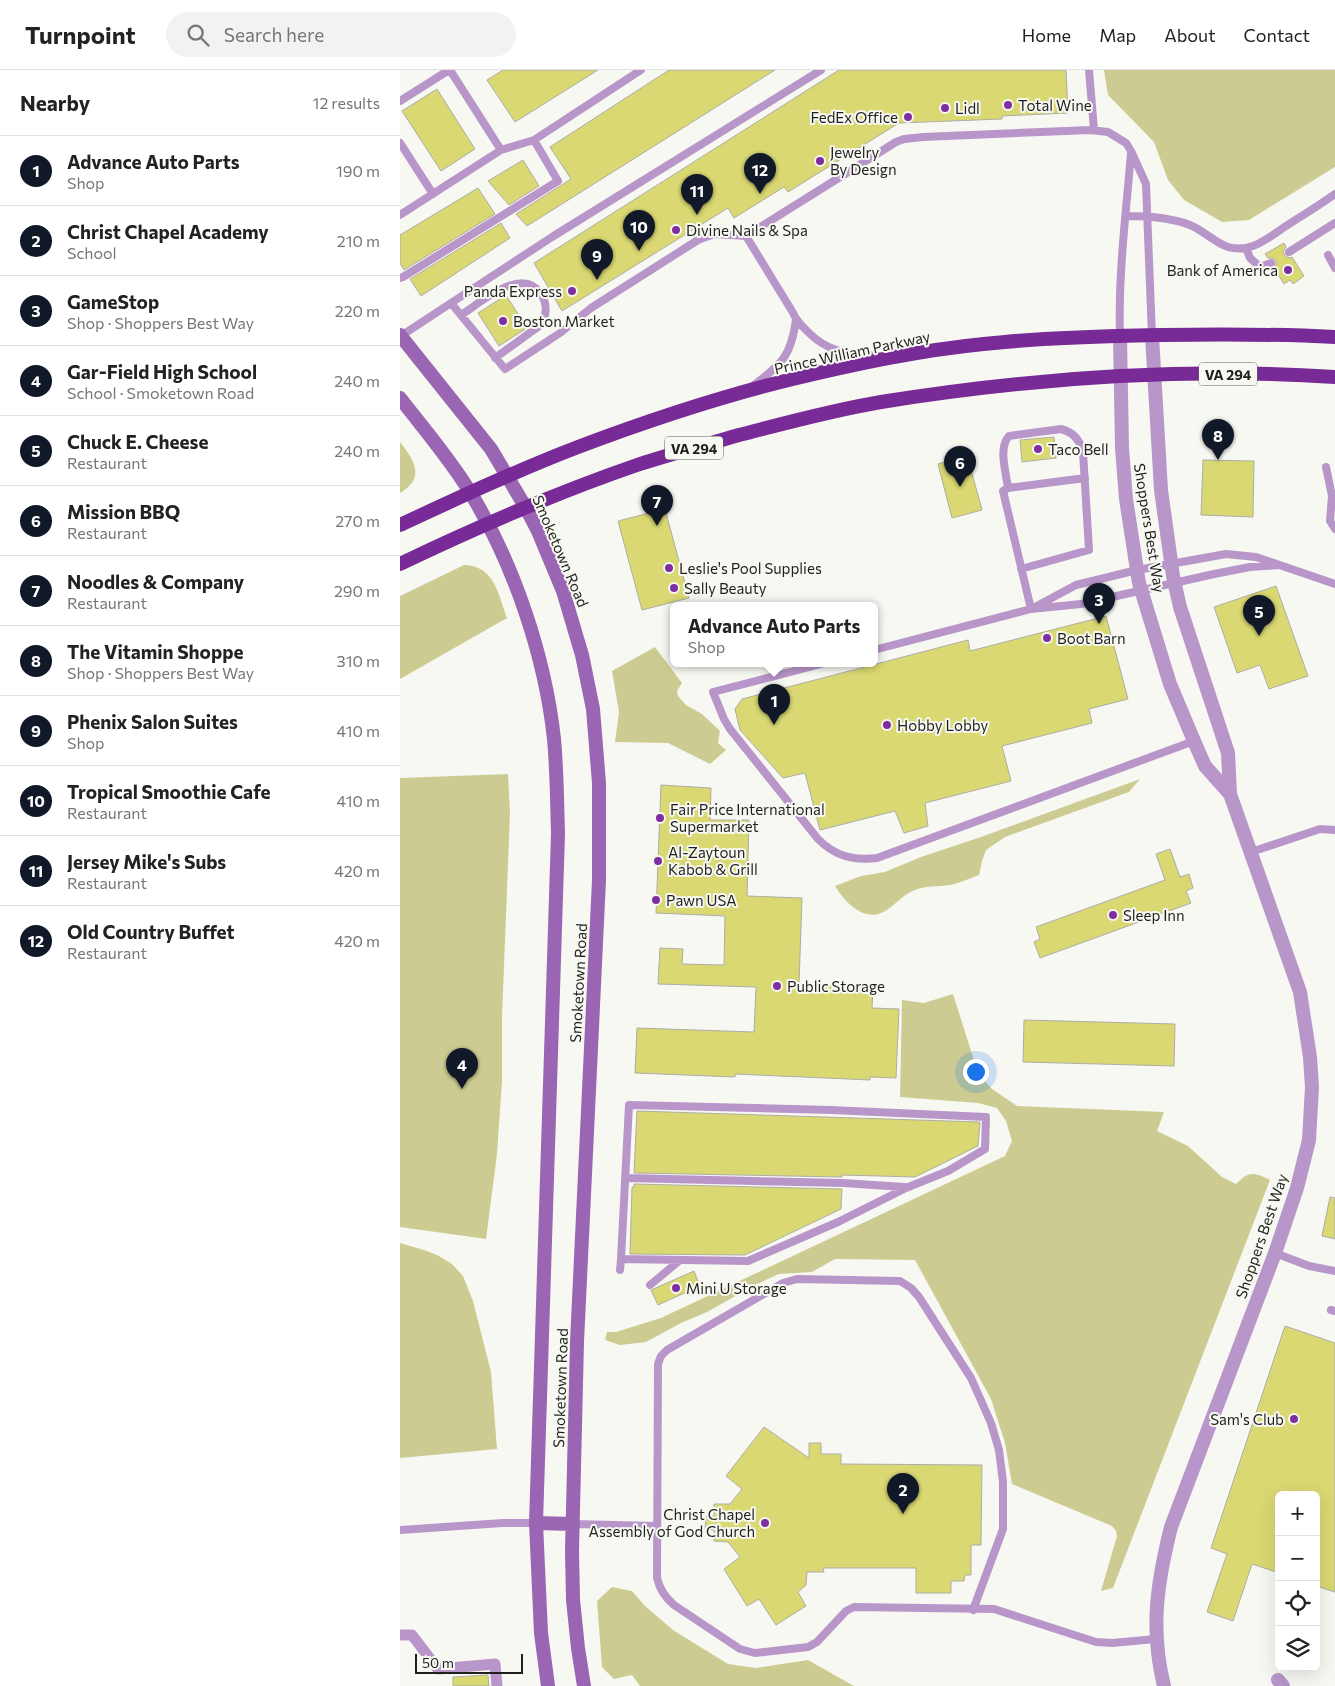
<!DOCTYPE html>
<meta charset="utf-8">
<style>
body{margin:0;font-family:Commissioner,sans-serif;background:#f2f2f2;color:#222}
.controls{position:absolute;right:15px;bottom:15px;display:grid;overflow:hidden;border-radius:8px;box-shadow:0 5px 20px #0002}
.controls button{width:45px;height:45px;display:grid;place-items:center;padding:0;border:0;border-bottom:1px solid #e0e0e0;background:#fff;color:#222;font:25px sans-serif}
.scale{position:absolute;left:15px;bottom:12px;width:108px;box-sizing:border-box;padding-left:5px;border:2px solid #1f1f1d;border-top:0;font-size:14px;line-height:18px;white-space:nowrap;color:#1f1f1d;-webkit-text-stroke:4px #f8f8f3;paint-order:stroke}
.you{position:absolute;left:575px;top:1001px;width:18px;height:18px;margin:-12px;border:4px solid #fff;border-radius:50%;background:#1a73e8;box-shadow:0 0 0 8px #1a73e833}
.badge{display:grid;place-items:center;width:32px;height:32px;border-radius:50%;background:#111827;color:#fff;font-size:16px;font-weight:700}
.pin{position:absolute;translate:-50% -41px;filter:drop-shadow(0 1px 2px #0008)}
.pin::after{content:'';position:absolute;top:26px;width:18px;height:15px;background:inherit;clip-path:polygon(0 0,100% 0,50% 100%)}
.popup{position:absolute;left:270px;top:532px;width:208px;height:65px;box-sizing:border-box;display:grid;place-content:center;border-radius:8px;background:#fff;filter:drop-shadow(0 1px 4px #0005);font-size:16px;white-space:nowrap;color:#767676}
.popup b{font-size:19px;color:#222}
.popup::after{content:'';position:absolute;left:50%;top:100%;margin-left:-10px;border:10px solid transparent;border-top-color:#fff}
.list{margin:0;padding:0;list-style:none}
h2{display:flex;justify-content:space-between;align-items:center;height:65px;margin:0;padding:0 20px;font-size:21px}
h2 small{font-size:16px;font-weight:400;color:#767676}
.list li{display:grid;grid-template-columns:32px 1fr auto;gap:15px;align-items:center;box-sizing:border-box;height:70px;padding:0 20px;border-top:1px solid #e0e0e0}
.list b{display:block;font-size:19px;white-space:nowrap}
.list p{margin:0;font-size:16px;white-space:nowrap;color:#767676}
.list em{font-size:16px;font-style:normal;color:#767676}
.icon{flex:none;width:28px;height:28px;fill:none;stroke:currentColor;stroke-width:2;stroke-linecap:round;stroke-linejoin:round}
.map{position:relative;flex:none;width:935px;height:1616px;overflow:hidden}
header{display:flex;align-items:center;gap:30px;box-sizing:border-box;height:70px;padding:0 25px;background:#fff;border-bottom:1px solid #e0e0e0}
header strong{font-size:24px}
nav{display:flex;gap:28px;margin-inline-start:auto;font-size:18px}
.search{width:350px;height:45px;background:#f2f2f2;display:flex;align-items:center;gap:12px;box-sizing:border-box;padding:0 18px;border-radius:28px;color:#767676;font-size:19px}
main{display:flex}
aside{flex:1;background:#fff}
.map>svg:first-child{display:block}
.green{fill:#cccc92}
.building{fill:#d9d872;stroke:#adada9}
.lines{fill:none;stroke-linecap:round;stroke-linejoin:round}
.service{stroke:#b996ca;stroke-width:8}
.pedestrian{stroke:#b996ca;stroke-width:11}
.tertiary{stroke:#b996ca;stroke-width:14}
.secondary{stroke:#9a65b2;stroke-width:14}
.trunk{stroke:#782a96;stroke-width:14}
.poi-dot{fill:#7f2e9f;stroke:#f8f8f3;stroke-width:2}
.labels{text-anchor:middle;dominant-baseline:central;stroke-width:4;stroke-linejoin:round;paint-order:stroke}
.shield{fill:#f8f8f3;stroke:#60605d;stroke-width:1}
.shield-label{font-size:14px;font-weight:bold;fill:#1f1f1d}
.poi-label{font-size:15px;fill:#1f1f1d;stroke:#f8f8f3;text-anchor:start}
.street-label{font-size:15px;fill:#1f1f1d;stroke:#f8f8f3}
</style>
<header>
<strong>Turnpoint</strong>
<div class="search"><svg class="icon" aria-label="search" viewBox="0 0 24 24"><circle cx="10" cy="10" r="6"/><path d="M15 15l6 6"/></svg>Search here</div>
<nav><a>Home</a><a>Map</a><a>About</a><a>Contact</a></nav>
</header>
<main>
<aside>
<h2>Nearby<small>12 results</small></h2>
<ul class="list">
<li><span class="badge">1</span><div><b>Advance Auto Parts</b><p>Shop</p></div><em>190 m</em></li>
<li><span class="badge">2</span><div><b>Christ Chapel Academy</b><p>School</p></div><em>210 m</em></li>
<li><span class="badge">3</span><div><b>GameStop</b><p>Shop · Shoppers Best Way</p></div><em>220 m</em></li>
<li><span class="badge">4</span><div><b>Gar-Field High School</b><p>School · Smoketown Road</p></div><em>240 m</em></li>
<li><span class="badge">5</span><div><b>Chuck E. Cheese</b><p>Restaurant</p></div><em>240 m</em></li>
<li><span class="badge">6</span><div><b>Mission BBQ</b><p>Restaurant</p></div><em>270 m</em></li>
<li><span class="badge">7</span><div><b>Noodles &amp; Company</b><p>Restaurant</p></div><em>290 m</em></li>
<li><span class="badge">8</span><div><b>The Vitamin Shoppe</b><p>Shop · Shoppers Best Way</p></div><em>310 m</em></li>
<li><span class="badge">9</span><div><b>Phenix Salon Suites</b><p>Shop</p></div><em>410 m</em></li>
<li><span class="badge">10</span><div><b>Tropical Smoothie Cafe</b><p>Restaurant</p></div><em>410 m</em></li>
<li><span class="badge">11</span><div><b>Jersey Mike's Subs</b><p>Restaurant</p></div><em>420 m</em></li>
<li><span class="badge">12</span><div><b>Old Country Buffet</b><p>Restaurant</p></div><em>420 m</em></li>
</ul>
</aside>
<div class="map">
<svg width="935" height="1616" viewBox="0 0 935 1616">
<rect width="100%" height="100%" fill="#f8f8f3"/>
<path class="green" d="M704 0H935V97L849 150 822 152 784 130 768 110 754 72 708 25Z
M0 372C14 390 26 408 0 423Z
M64 495C95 496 98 524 107 548L0 609V526Z
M255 577 282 613 277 621 278 626 286 635 302 644 320 661 318 673 326 680 310 694 268 673 215 672 219 642 212 601Z
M108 704 110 743 102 947V1011L97 1084 86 1169 0 1157V708Z
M740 709 729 722 605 767 586 780 582 791 579 805C569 809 559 813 550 815 538 817 527 815 515 820 504 824 497 833 487 840 466 854 446 834 435 816L461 806 485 802 521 787 578 768Z
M553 924 578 1003 592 1019 617 1036 764 1042 757 1061 788 1076 822 1107 836 1114C849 1101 854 1102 870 1110L713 1518 701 1521 717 1466 716 1461 712 1456 612 1414 605 1373 591 1329 515 1190 435 1189 412 1202 379 1204 355 1215 307 1242 281 1253 246 1272 220 1275 205 1270 207 1262H216L261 1248 605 1086 612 1071 606 1051 597 1038 578 1033 500 1027 502 930 524 933Z
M0 1173 27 1181 39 1186 52 1194 63 1206 73 1231 91 1302 97 1379 0 1388Z
M212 1517 232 1521 245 1536 273 1560 328 1594 356 1598 408 1590 454 1616H240L232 1605 214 1609 202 1597 197 1531Z"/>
<path class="building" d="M103 0H198L115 52 87 10Z
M269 0H375L127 156 116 144 171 109 150 77Z
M439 0H666L668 43 602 46V49L499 53 388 122 384 117 334 148 328 138 162 241 134 193Z
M37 19 75 79 41 101 2 41Z
M123 90 139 116 109 135 88 111Z
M78 118 95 144 4 200 0 193V165Z
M101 153 110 168 21 226 10 209Z
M884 173 886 177 883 182 885 185 889 188 892 187 904 206 893 214 890 210 884 214 874 198 876 194V191L872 188H868L865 184Z
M106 225 127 258 99 276 78 243Z
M654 367 656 388 622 392 620 370Z
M567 385 582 440 552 448 538 394Z
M803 390 854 391 853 447 801 445Z
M265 439 289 528 242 540 218 451Z
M876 516 908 606 869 619 860 595 837 603 814 537Z
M706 546 728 629 689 639 692 653 602 676 611 711 525 733 528 756 504 763 495 741 420 760 405 703 383 708 340 660 335 639 342 629 568 570 570 581Z
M261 715 311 718 310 750H349L347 826 402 828 399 914 473 917 472 938 499 939 496 1008 470 1007V1010L335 1004V1007L235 1003 237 958 354 962 356 917 258 914 260 878 283 879 282 894 324 895 325 846 256 843Z
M770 779 780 807 789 804 793 818 786 821 791 833 640 888 634 872 640 869 636 857 765 810 756 784Z
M624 950 775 954 774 996 623 992Z
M237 1041 580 1052 578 1076 515 1107 442 1105V1107L234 1103Z
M234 1114 442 1119 441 1139 345 1185 230 1184 232 1117H234Z
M930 1127 935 1128V1169L922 1166Z
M294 1201 300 1216 258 1235 251 1220Z
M885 1256 935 1273V1522L916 1516V1425H879V1503L852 1494 833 1551 807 1542 827 1484 811 1478Z
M364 1357 409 1388V1373H421V1384H441V1394L582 1395 581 1475H571V1505H565L564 1511H551V1523H516V1498H423L424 1502H407L406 1515 398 1522 406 1536 376 1555 359 1529 347 1536 324 1499 340 1487 328 1472 314 1471V1460H305L306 1446H314V1434H330L342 1419 326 1406Z
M88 1605 89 1616H53V1607Z"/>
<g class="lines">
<path class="service" d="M50 0 101 80
M689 0 694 60
M0 31 49 0
M0 73 33 124
M0 145 101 80 134 70 241 0
M726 146C747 146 770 147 790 155 813 165 824 186 853 176 864 172 874 164 883 158 900 147 918 136 935 124
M346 166 392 241C396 250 401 255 408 262 430 284 449 283 477 286
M846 178 850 188 860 197 871 193
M889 182 935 153
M928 185 935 198
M0 208 3 207 158 111 134 70
M51 233 152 167 421 0
M61 245C80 233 122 195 141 224 147 233 147 244 142 254L95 288
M1 266 51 233 105 299 160 263 191 238 298 170 314 164 346 166 496 72 504 69 523 67 690 60 708 62 726 73 731 81 746 114 752 266
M720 266C718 205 726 144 731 83
M354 315C382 294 391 286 396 250
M926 397 932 426 930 451 935 459
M608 418C606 402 598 378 609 366L661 359C673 362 680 370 683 382L689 480 621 499
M635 537 676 515 737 500 826 484 856 487 935 514
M631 539 603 421 608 418 685 408
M474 580 631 539 681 534 814 504 850 497 879 495
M421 594 313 622 324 649 330 659 418 769C435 786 453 791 477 788L794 671
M851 782 920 759 935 760
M226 1108 443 1113 504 1117
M875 1183 909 1196 935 1201
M220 1200 221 1189 229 1035 431 1040 586 1047 585 1079 548 1101 506 1118 438 1152 348 1191 221 1189
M250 1215 279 1191
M931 1240 935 1241
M173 1454 257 1456
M0 1460 103 1453H136
M573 1540 603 1459V1412L599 1380 591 1353 571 1308 519 1227 511 1218 500 1211 397 1209 383 1213 267 1280 261 1286 258 1294 257 1508C260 1520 265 1527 274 1535L340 1579 355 1583 408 1577 417 1572 446 1541 454 1537 594 1539 696 1572 712 1573 756 1569"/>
<path class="pedestrian" d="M0 1565H12L38 1599 95 1594 97 1616"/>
<path class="tertiary" d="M720 266 722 378 726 429 739 513 770 614 794 671 805 696 830 724
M752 266 761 420 773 506 780 537 828 683 830 724 900 922 910 987 912 1017 909 1070 897 1118 875 1183 771 1457C757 1513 750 1559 764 1616
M878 1610 883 1616"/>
<path class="secondary" d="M0 265 91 379 126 438 138 461 163 521 182 585 193 639 199 713V810L177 1272 172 1481 173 1530 178 1578 184 1616
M0 328C24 359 50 389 70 422 114 494 145 586 154 669 157 701 157 733 158 764L136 1453 141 1563 148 1616
M136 1453 173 1454"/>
<path class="trunk" d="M0 455C58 428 118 400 178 377 255 348 334 322 414 304 477 289 541 277 605 272 657 267 709 266 760 265 819 264 877 264 935 267
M0 494C77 457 156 423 237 395 271 384 305 375 339 365 386 353 433 340 481 332 631 308 783 297 935 307"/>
</g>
<g class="poi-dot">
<circle cx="608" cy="35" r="5"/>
<circle cx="545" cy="38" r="5"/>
<circle cx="508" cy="47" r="5"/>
<circle cx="420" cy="91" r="5"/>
<circle cx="276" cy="160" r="5"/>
<circle cx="888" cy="200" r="5"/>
<circle cx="172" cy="221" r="5"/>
<circle cx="103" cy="251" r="5"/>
<circle cx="638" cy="379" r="5"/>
<circle cx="269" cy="498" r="5"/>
<circle cx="274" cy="518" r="5"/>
<circle cx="647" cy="568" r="5"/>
<circle cx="487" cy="655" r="5"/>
<circle cx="260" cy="748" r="5"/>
<circle cx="258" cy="791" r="5"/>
<circle cx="256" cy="830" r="5"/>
<circle cx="713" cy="845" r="5"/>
<circle cx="377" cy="916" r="5"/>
<circle cx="276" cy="1218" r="5"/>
<circle cx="894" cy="1349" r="5"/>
<circle cx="365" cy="1453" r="5"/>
</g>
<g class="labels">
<g class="shield">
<rect x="799" y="292.5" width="58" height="23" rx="4"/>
<rect x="265" y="366.5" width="58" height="23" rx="4"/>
</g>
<g class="shield-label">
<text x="828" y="304">VA 294</text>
<text x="294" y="378">VA 294</text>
</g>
<g class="poi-label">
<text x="618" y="35">Total Wine</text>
<text x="555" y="38">Lidl</text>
<text x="498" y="47" text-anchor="end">FedEx Office</text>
<text x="430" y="82">Jewelry<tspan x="430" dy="17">By Design</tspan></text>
<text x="286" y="160">Divine Nails &amp; Spa</text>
<text x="878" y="200" text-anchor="end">Bank of America</text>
<text x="162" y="221" text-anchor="end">Panda Express</text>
<text x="113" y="251">Boston Market</text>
<text x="648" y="379">Taco Bell</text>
<text x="279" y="498">Leslie's Pool Supplies</text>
<text x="284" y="518">Sally Beauty</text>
<text x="657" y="568">Boot Barn</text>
<text x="497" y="655">Hobby Lobby</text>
<text x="270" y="739">Fair Price International<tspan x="270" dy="17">Supermarket</tspan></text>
<text x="268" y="782">Al-Zaytoun<tspan x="268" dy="17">Kabob &amp; Grill</tspan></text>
<text x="266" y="830">Pawn USA</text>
<text x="723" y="845">Sleep Inn</text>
<text x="387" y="916">Public Storage</text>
<text x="286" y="1218">Mini U Storage</text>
<text x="884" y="1349" text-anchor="end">Sam's Club</text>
<text x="355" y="1444" text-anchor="end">Christ Chapel<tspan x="355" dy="17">Assembly of God Church</tspan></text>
</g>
<g class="street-label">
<text transform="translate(452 282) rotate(-12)">Prince William Parkway</text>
<text transform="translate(750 458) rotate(81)">Shoppers Best Way</text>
<text transform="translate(161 481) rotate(67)">Smoketown Road</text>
<text transform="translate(178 913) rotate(-87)">Smoketown Road</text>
<text transform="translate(861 1166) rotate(-71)">Shoppers Best Way</text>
<text transform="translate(160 1318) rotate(-88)">Smoketown Road</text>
</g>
</g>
</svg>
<div class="controls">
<button>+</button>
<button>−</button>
<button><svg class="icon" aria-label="locate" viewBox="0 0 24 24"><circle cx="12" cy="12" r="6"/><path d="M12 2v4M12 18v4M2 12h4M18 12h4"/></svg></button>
<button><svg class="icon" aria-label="layers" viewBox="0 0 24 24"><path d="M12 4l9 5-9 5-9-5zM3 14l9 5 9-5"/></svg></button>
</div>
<div class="scale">50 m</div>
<div class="you"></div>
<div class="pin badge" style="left:374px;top:655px">1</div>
<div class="popup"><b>Advance Auto Parts</b>Shop</div>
<div class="pin badge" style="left:503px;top:1444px">2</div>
<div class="pin badge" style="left:699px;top:554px">3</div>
<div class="pin badge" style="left:62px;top:1019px">4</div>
<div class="pin badge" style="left:859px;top:566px">5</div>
<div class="pin badge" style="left:560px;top:417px">6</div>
<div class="pin badge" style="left:257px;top:456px">7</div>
<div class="pin badge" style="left:818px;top:390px">8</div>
<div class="pin badge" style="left:197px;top:210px">9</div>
<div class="pin badge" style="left:239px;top:181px">10</div>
<div class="pin badge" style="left:297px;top:145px">11</div>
<div class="pin badge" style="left:360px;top:124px">12</div>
</div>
</main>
